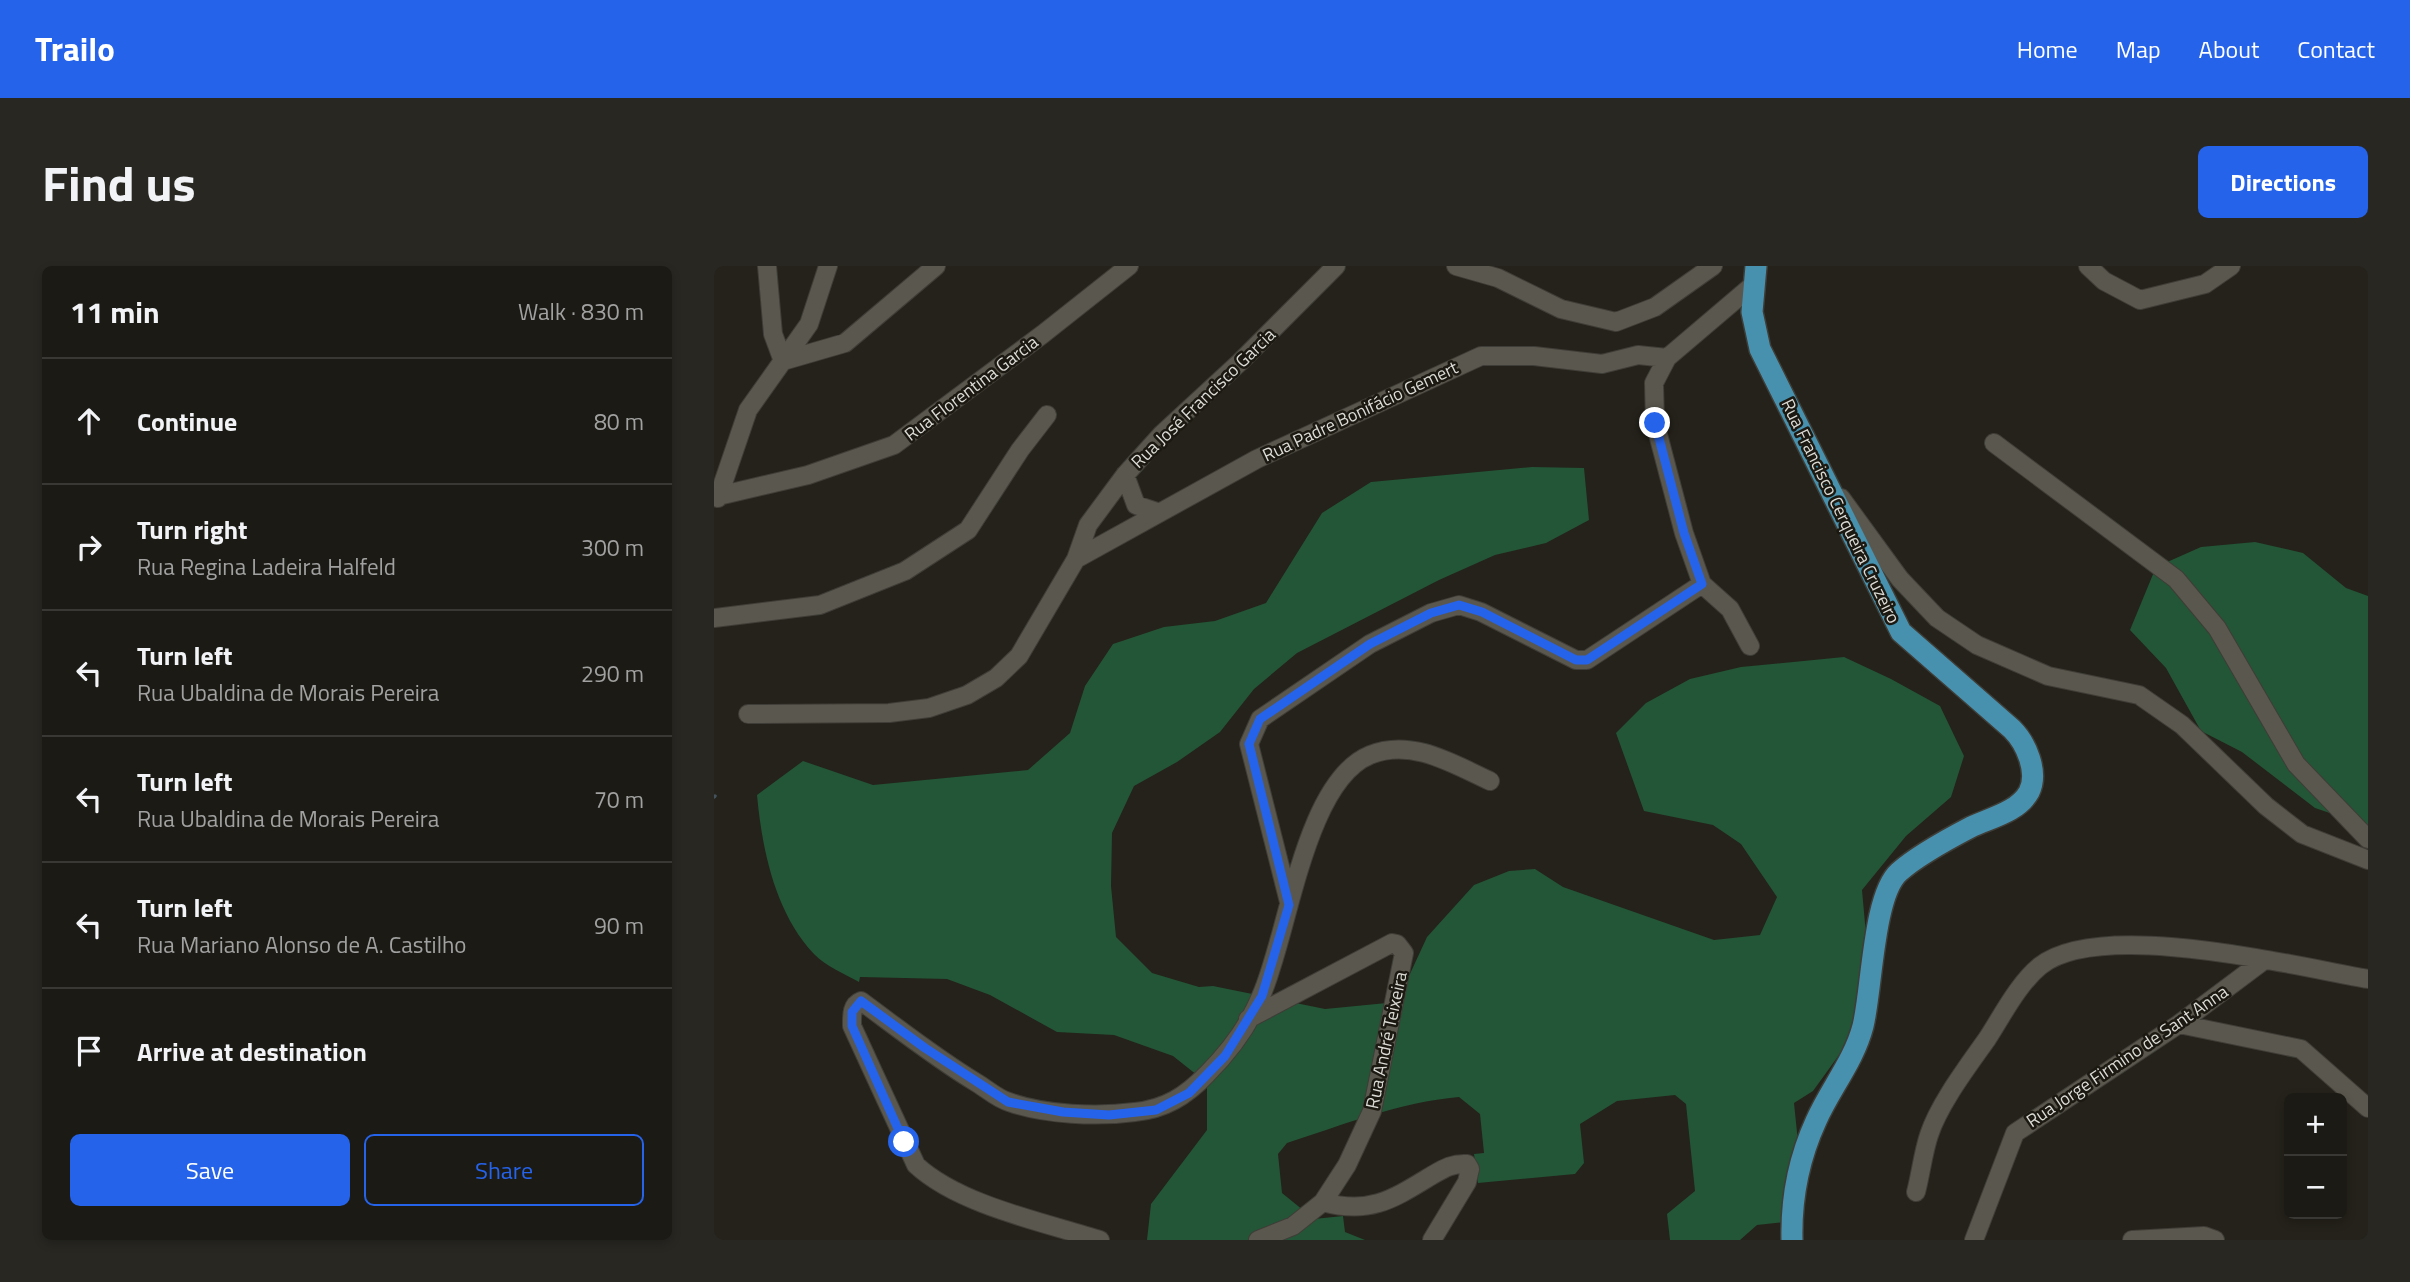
<!DOCTYPE html>
<meta charset="utf-8">
<style>
body{margin:0;font-family:"Titillium Web",sans-serif;background:#282722;color:#f1f3f6}
.controls{position:absolute;right:21px;bottom:21px;display:grid;overflow:hidden;border-radius:10px;box-shadow:0 4px 10px #0003}
.controls button{width:63px;height:63px;display:grid;place-items:center;padding:0;border:0;border-bottom:2px solid #393834;background:#1b1a14;color:#f1f3f6;font:35px sans-serif}
.stop{position:absolute;width:21px;height:21px;margin:-16px;border:5px solid #2563eb;border-radius:50%;background:#fff}
.stop.end{background:#2563eb;border-color:#fff;box-shadow:0 2px 7px #0008}
.list{margin:0;padding:0;list-style:none}
h2{display:flex;justify-content:space-between;align-items:center;height:91px;margin:0;padding:0 28px;font-size:30px}
h2 small{font-size:23px;font-weight:400;color:#a0a1a0}
.list li{display:grid;grid-template-columns:46px 1fr auto;gap:21px;align-items:center;box-sizing:border-box;height:126px;padding:0 28px;border-top:2px solid #393834}
.list b{display:block;font-size:26px;white-space:nowrap}
.list p{margin:0;font-size:23px;white-space:nowrap;color:#a0a1a0}
.list em{font-size:23px;font-style:normal;color:#a0a1a0}
.actions{display:flex;gap:14px;padding:21px 28px}
.actions a{flex:1;padding:16px 0;border:2px solid #2563eb;border-radius:10px;text-align:center;font-size:24px;color:#2563eb}
.actions .main{background:#2563eb;color:#fff}
.icon{flex:none;width:38px;height:38px;fill:none;stroke:currentColor;stroke-width:2;stroke-linecap:round;stroke-linejoin:round}
.map{position:relative;flex:none;width:1654px;height:974px;overflow:hidden;border-radius:10px}
header{display:flex;align-items:center;gap:42px;box-sizing:border-box;height:98px;padding:0 35px;background:#2563eb;color:#fff}
header strong{font-size:33px}
nav{display:flex;gap:38px;margin-inline-start:auto;font-size:24px}
.intro{display:flex;align-items:center;justify-content:space-between;box-sizing:border-box;height:168px;padding:0 42px}
h1{margin:0;font-size:49px}
.button{padding:18px 32px;border-radius:10px;background:#2563eb;color:#fff;font-size:24px;font-weight:700}
main{display:flex;gap:42px;padding:0 42px}
aside{flex:1;background:#1b1a14;border-radius:10px;box-shadow:0 4px 10px #0003}
.map>svg:first-child{display:block}
.forest{fill:#235537}
.lines{fill:none;stroke-linecap:round;stroke-linejoin:round}
.stream{stroke:#42515b;stroke-width:3.5}
.minor-casing{stroke:#3f3d37;stroke-width:20}
.major-casing{stroke:#3f3d37;stroke-width:24}
.minor{stroke:#5a574e;stroke-width:18}
.major{stroke:#4791af;stroke-width:21}
.route{stroke:#2563eb;stroke-width:9}
.labels{text-anchor:middle;dominant-baseline:central;stroke-width:5;stroke-linejoin:round;paint-order:stroke}
.street-label{font-size:18px;fill:#dcdbd6;stroke:#1b1911}
</style>
<header>
<strong>Trailo</strong>
<nav><a>Home</a><a>Map</a><a>About</a><a>Contact</a></nav>
</header>
<div class="intro"><h1>Find us</h1><a class="button">Directions</a></div>
<main>
<aside>
<h2>11 min<small>Walk · 830 m</small></h2>
<ul class="list">
<li><svg class="icon" aria-label="ahead" viewBox="0 0 24 24"><path d="M12 20V5M6 11l6-6 6 6"/></svg><div><b>Continue</b></div><em>80 m</em></li>
<li><svg class="icon" aria-label="right" viewBox="0 0 24 24"><path d="M7 20v-9h11M14 6l5 5-5 5"/></svg><div><b>Turn right</b><p>Rua Regina Ladeira Halfeld</p></div><em>300 m</em></li>
<li><svg class="icon" aria-label="left" viewBox="0 0 24 24"><path d="M17 20v-9H6M10 6l-5 5 5 5"/></svg><div><b>Turn left</b><p>Rua Ubaldina de Morais Pereira</p></div><em>290 m</em></li>
<li><svg class="icon" aria-label="left" viewBox="0 0 24 24"><path d="M17 20v-9H6M10 6l-5 5 5 5"/></svg><div><b>Turn left</b><p>Rua Ubaldina de Morais Pereira</p></div><em>70 m</em></li>
<li><svg class="icon" aria-label="left" viewBox="0 0 24 24"><path d="M17 20v-9H6M10 6l-5 5 5 5"/></svg><div><b>Turn left</b><p>Rua Mariano Alonso de A. Castilho</p></div><em>90 m</em></li>
<li><svg class="icon" aria-label="arrive" viewBox="0 0 24 24"><path d="M6 21V4h12l-3 4 3 4H6"/></svg><div><b>Arrive at destination</b></div></li>
</ul>
<div class="actions"><a class="main">Save</a><a>Share</a></div>
</aside>
<div class="map">
<svg width="1654" height="974" viewBox="0 0 1654 974">
<rect width="100%" height="100%" fill="#24221a"/>
<path class="forest" d="M818 201 870 202 875 254 832 277 781 289 725 314 583 387 540 423 506 466 463 496 420 520 398 567 397 620 402 671 438 707 485 721 499 720 611 743 683 736 713 671 760 619 795 605 821 603 849 621 1000 674 1046 669 1063 631 1027 578 999 559 930 545 902 467 932 437 976 413 1027 401 1130 391 1177 413 1226 440 1250 490 1237 531 1192 570 1148 624 1155 702 1138 771 1099 825 1080 837 1084 876 1072 956 1043 959 1026 974H956L953 948 981 925 972 838 961 829 903 835 866 858 870 897 861 908 764 917 760 888 770 887 766 848 745 831C686 836 629 859 573 877L564 888 568 927 600 953 629 950 631 966 651 974H433L437 938 493 864V817L459 790 400 769 343 766 276 729 233 713 146 711 145 716C131 708 111 700 100 688 61 647 48 583 43 529L89 495 159 519 314 504 356 467 371 420 399 378 450 361 501 355 552 337 608 247 657 216Z
M1541 276 1589 287 1632 322 1654 330V560L1601 542 1528 486 1487 465 1452 402 1416 364 1442 301 1487 281Z"/>
<g class="lines">
<path class="stream" d="M0 531 1 530"/>
<g class="minor-casing">
<path id="minor" d="M53 0 59 68 69 95
M742 0 784 12 847 43 902 56 941 41 999 0
M1374 0 1390 15 1426 34 1491 18 1517 0
M69 95 131 77 222 0
M1280 177 1462 313 1503 362 1582 498 1654 573
M411 209 422 239 443 246
M0 231 94 209 180 179 329 68 415 0
M4 232 34 144 95 58 114 0
M1127 232 1186 313 1223 352 1263 379 1334 410 1425 429 1468 459 1552 540 1588 568 1654 594
M362 293 543 193 767 90H820L888 98 924 89 953 92
M0 352 106 339 191 305 254 264 306 184 333 149
M1036 380 1016 343 988 318 970 267 941 157 940 117 953 92 1040 18
M34 448 175 447 215 442 253 429 282 412 305 390 362 293 374 259 411 209 448 168 526 96 622 0
M575 636 535 478 546 453 656 378 717 347 745 339 767 346 862 394H873L988 318
M534 753 678 677 683 678 690 687 658 845 633 899 609 936C656 949 679 933 717 910 729 903 738 897 753 898L756 903 753 916 718 974
M1465 758 1587 783 1654 842
M1202 926C1207 907 1209 887 1215 869 1225 838 1254 800 1273 773 1288 750 1304 718 1326 700 1386 652 1580 700 1654 713
M386 974C329 956 245 939 202 899L138 760C138 750 137 739 147 735 185 763 223 793 263 817 273 823 284 833 295 836 331 849 384 851 421 846 451 843 472 830 493 808 515 786 535 759 547 730 574 671 590 516 656 489 698 472 739 498 776 515
M544 974 579 960 609 936
M1260 974 1301 867 1465 758 1549 695
M1418 974 1490 970 1501 974"/>
</g>
<g class="major-casing">
<path id="major" d="M1042 0 1038 46 1046 83 1187 366 1298 463C1312 477 1325 506 1315 526 1304 546 1276 552 1257 561 1234 573 1204 589 1185 606 1159 629 1158 724 1149 760 1140 795 1116 823 1102 855 1085 892 1077 933 1078 974"/>
</g>
<use href="#minor" class="minor"/>
<use href="#major" class="major"/>
</g>
<g class="lines">
<path class="route" d="M190 876 138 760V746L147 735 211 782 294 836 349 846 395 849 442 844 475 827 511 790 548 730 575 639 535 478 546 453 656 378 717 347 745 339 768 346 862 394H873L988 318 970 267 941 157"/>
</g>
<g class="labels">
<g class="street-label">
<text transform="translate(257 122) rotate(-37)">Rua Florentina Garcia</text>
<text transform="translate(489 132) rotate(-44)">Rua José Francisco Garcia</text>
<text transform="translate(646 145) rotate(-25)">Rua Padre Bonifácio Gemert</text>
<text transform="translate(1127 245) rotate(64)">Rua Francisco Cerqueira Cruzeiro</text>
<text transform="translate(672 774) rotate(-78)">Rua André Teixeira</text>
<text transform="translate(1413 790) rotate(-34)">Rua Jorge Firmino de Sant Anna</text>
</g>
</g>
</svg>
<div class="controls">
<button>+</button>
<button>−</button>
</div>
<div class="stop" style="left:190px;top:876px"></div>
<div class="stop end" style="left:941px;top:157px"></div>
</div>
</main>
